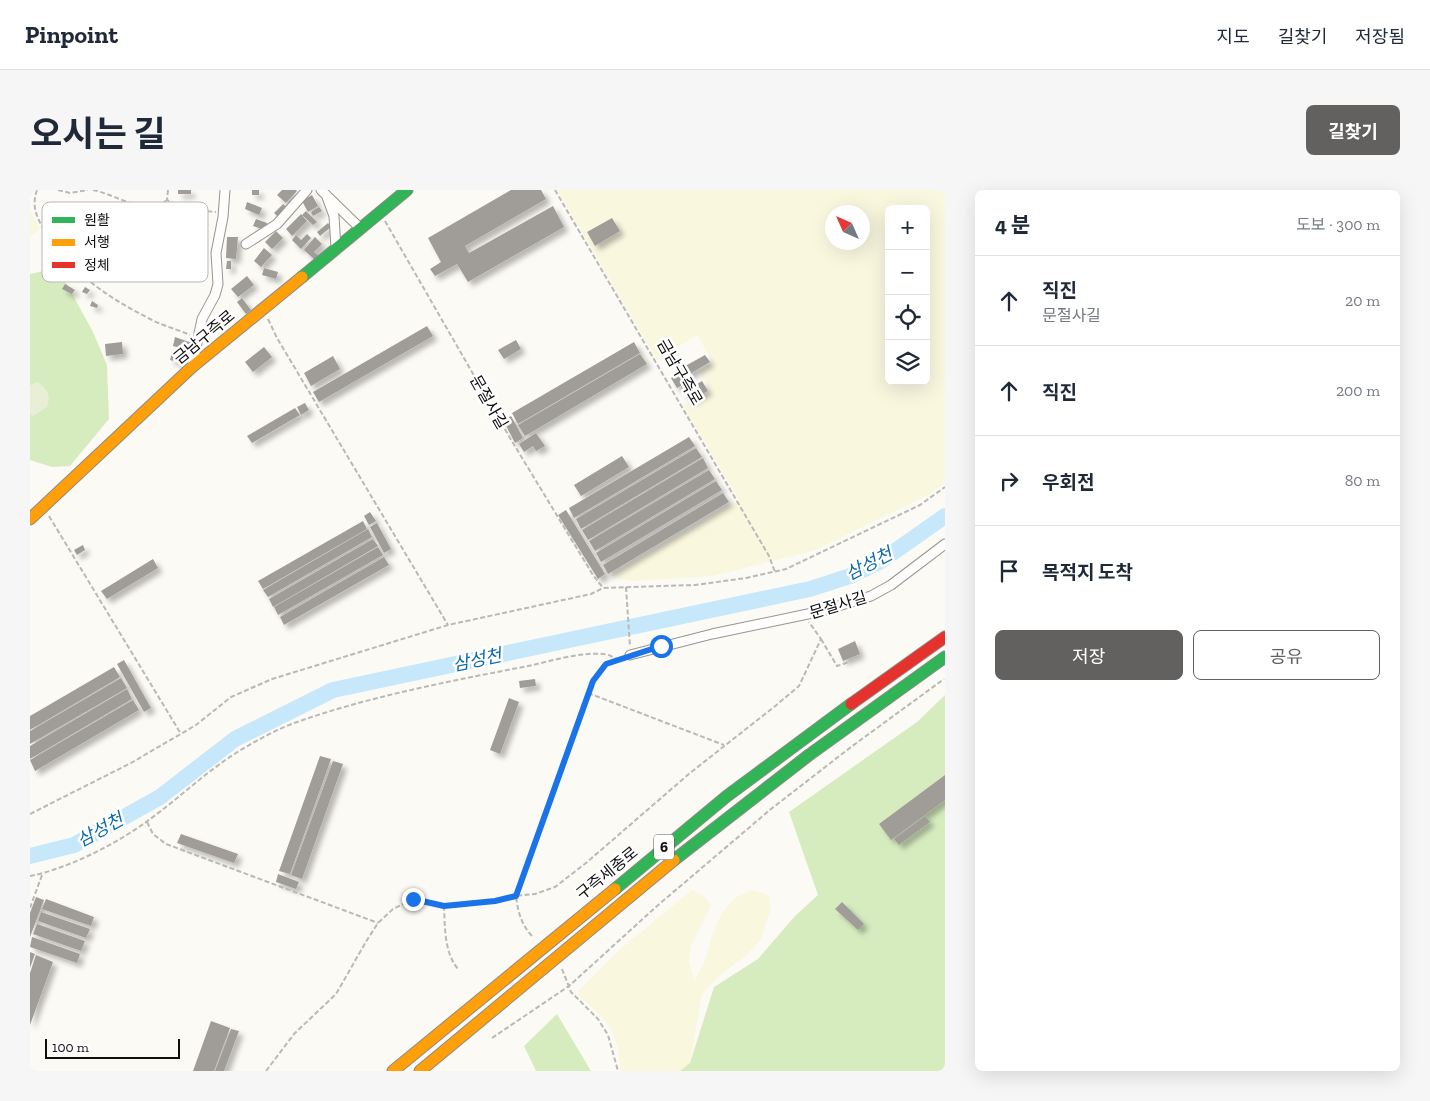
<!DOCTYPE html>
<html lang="ko">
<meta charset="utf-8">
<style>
body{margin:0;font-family:"Zilla Slab","Noto Sans KR",serif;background:#f6f6f7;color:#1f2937}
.controls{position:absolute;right:15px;top:15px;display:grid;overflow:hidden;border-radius:8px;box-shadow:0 5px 20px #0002}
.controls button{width:45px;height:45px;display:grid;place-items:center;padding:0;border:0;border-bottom:1px solid #e0e1e3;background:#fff;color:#1f2937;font:25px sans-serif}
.compass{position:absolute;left:795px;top:15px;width:45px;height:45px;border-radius:50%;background:#fff;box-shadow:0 5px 20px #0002;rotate:315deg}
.scale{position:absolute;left:15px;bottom:12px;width:135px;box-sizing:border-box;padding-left:5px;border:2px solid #0f0f0f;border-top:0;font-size:14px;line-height:18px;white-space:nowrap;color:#0f0f0f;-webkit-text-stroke:4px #fff;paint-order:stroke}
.stop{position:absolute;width:15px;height:15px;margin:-11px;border:4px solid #1a73e8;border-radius:50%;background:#fff}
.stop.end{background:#1a73e8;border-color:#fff;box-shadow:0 1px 5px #0008}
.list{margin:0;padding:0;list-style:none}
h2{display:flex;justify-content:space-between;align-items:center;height:65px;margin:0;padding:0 20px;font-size:21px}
h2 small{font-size:16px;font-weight:400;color:#747a83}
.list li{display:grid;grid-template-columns:32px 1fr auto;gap:15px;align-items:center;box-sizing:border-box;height:90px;padding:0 20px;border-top:1px solid #e0e1e3}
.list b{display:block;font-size:19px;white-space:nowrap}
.list p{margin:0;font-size:16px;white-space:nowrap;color:#747a83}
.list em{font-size:16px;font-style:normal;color:#747a83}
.actions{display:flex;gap:10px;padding:15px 20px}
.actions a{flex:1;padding:11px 0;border:1px solid #62615f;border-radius:8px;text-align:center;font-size:18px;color:#62615f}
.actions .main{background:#62615f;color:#fff}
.icon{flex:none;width:28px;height:28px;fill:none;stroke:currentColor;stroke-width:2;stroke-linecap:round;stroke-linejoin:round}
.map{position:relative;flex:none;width:915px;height:881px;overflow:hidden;border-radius:8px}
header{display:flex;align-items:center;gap:30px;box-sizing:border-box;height:70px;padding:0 25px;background:#fff;border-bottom:1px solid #e0e1e3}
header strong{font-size:24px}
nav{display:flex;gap:28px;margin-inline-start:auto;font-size:18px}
.intro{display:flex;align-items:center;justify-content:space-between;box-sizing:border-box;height:120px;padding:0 30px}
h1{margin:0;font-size:35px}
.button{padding:12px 22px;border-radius:8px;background:#62615f;color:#fff;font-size:18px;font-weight:700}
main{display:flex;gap:30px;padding:0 30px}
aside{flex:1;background:#fff;border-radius:8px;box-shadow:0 5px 20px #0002}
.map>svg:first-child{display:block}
.farmland{fill:#faf7df;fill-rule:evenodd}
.forest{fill:#d6ecbf}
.cemetery{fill:#e9eed6}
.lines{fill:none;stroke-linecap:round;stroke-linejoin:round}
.river{stroke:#c7e8fa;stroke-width:16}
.building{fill:#a09d99;filter:url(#shadow)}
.street-casing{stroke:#969592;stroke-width:11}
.fast-casing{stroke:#8c8b89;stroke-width:13}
.slow-casing{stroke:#8c8b89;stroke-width:13}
.jam-casing{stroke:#8c8b89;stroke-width:13}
.path{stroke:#b9b9b8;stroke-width:2;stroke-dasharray:5 2.5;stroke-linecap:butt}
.street{stroke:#fffefd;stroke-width:9}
.fast{stroke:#30b455;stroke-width:11}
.slow{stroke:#ff9f0a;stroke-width:11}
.jam{stroke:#e5322d;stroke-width:11}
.route{stroke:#1a73e8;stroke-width:6}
.labels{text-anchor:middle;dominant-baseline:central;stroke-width:5;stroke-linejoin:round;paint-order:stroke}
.shield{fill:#fff;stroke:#575757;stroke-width:1}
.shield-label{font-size:15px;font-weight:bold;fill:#0f0f0f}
.street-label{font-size:16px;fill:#0f0f0f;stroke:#fff}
.water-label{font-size:18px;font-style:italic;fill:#0a69af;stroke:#fff}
.key{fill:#fff;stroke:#b7b7b7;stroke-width:1}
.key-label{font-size:14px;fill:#0f0f0f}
</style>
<header>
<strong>Pinpoint</strong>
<nav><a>지도</a><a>길찾기</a><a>저장됨</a></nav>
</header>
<div class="intro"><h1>오시는 길</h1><a class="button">길찾기</a></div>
<main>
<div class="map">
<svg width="915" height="881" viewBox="0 0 915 881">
<defs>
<filter id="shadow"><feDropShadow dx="4.5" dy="4.5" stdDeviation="2.5" flood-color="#0004"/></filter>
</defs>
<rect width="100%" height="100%" fill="#fcfaf4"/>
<path class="farmland" d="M527 0H915V292L900 304 786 360 684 386 603 391 589 389 586 383 709 310 653 216 680 200 669 181 683 172 667 145 627 170ZM859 19H896V191H859ZM802 22H832V52H802Z
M0 20 10 39 0 47Z
M662 700 674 706 681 716 661 756 659 771 664 791 675 771 683 742 692 723 705 708 721 700 739 705 741 718 731 749 716 766 693 783 672 804 660 873 650 881H591L587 854 580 839 570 825 548 805 549 800 588 761Z"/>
<path class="forest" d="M28 78 63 142 77 175 79 229 40 276 22 277 0 270V84Z
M915 505V881H650L660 873 684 797 728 769 765 726 788 705 759 622 887 532Z
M527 824 561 881H506L494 856Z"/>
<path class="cemetery" d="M8 192C18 200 21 205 17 217L3 226 0 224V195Z"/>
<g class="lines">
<path class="river" d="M0 666 44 655 130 607 205 549 303 500 780 399 820 386 851 371 915 326"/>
</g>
<path class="building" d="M148 0H161V4H148Z
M222 0H229V5H222Z
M252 0H266L267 1 256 13 247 5Z
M481 0H511L516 9 435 56 439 63 523 16 534 37 438 92 427 74 405 86 400 79 411 72 398 48Z
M282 5 288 16 278 22 272 11Z
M217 12 232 18 229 25 215 19Z
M253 14 257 17 248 27 244 23Z
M289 17 292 21 283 26 281 22Z
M276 21 287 32 283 35 272 25Z
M271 24 277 31 262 46 256 39Z
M582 28 590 41 565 56 557 42Z
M226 29 237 33 235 40 223 36Z
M298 33 301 37 290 46 287 42Z
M246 41 253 48 242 59 235 52Z
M277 44 281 48 271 59 262 50 266 45 271 50Z
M197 47H208L206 69 196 68Z
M285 47 292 54 284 62 289 66 285 70 274 60Z
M234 58 242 65 231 77 224 71Z
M197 71H201V79H196Z
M234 78 248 82 246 89 232 85Z
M217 86 224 95 208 107 201 99Z
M35 94 45 100 42 104 32 99Z
M55 97 60 100 57 104 52 102Z
M212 108 221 120 216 124 207 112Z
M62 111 68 115 67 118 60 116Z
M397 136 403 146 289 212 283 202Z
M145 147 162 153 160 161 143 156Z
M486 150 491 159 474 169 468 160Z
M92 152 93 164 76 166 75 154Z
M604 152 610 163 488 234 482 223Z
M234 157 242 167 223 182 215 172Z
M142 163 158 167 156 174 140 170Z
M610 164 617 174 495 246 488 235Z
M675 165 680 172 653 188 648 180Z
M303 166 310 179 281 196 274 183Z
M648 184 654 194 647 198 641 188Z
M672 191 678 201 659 211 654 202Z
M275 213 279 220 271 225 267 217Z
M265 218 270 225 222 253 217 246Z
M481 226 493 248 485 253 473 230Z
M506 243 515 256 506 261 503 256 494 262 489 254Z
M659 247 665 256 544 328 539 318Z
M666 258 672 267 551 339 546 329Z
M592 266 599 277 551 306 544 295Z
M673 268 678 278 558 350 552 340Z
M679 280 685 289 565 361 559 351Z
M686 291 692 300 571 372 566 363Z
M693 303 699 312 578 384 573 375Z
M536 320 575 384 568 389 528 325Z
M340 322 346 331 339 335 334 326Z
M333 331 337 339 233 399 228 391Z
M347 333 361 359 354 363 340 337Z
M338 339 342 347 238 407 233 400Z
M343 349 348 356 243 417 239 409Z
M53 355 55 360 47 365 44 360Z
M348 357 353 365 248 425 244 417Z
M354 367 359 375 254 435 250 427Z
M123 369 128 378 77 409 71 401Z
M825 451 830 464 813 471 808 459Z
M94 470 121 518 114 522 87 474Z
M84 477 90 487 0 540V526Z
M91 488 97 498 0 554V541Z
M505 489 506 496 490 498 489 491Z
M97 499 102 509 0 569V556Z
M479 508 489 512 470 564 460 560Z
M103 510 109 520 5 581 0 570Z
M290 566 301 569 260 684 249 681Z
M303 571 313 574 272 689 261 685Z
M915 585V610L861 650 849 634Z
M895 626 900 632 869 655 864 649Z
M151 644 208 664 204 673 147 653Z
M248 684 269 692 266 699 246 692Z
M6 707 14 710 0 747V723Z
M16 709 64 727 61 736 12 719Z
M812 712 834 734 828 740 805 719Z
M11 722 60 739 56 748 8 731Z
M7 734 55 751 51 761 3 744Z
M2 747 50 764 47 773 0 757Z
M0 762 5 764 0 778Z
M6 765 23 772 0 835V783Z
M181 831 200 838 184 881H163Z
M201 839 209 841 194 881H185Z"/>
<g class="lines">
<g class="street-casing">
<path id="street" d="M291 0 330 38
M297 7 304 26 306 58
M216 54 247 34 277 0
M162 177 172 129 185 105 188 94 186 63 193 27 195 0
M600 465 682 444 792 421 841 406 861 395 915 354"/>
</g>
<g class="fast-casing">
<path id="fast" d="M272 87 377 0
M644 670 779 565 915 467
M585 699 697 606 821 514"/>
</g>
<g class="slow-casing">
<path id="slow" d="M0 329 162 177 272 87
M363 881 585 699
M390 881 644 670"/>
</g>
<g class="jam-casing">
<path id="jam" d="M821 514 915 447"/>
</g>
<path class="path" d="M7 0C1 17 7 28 16 43 41 83 79 108 120 129 133 136 147 139 160 145
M28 0 40 3 58 0
M63 0C80 3 113 22 127 17 131 15 134 12 137 10
M138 0 137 10 156 19 186 22
M525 0 739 366 745 382
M355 31 480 248 563 385 573 398
M238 129 247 148 418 435
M19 326 151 544
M596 397 600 457
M791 449 807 476 819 472
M558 503 694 555
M0 624 101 573 166 535 201 507 242 489 418 435 561 404 573 398 665 395 716 388 756 379 890 315 915 297
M117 632 123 644 136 654 348 733
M0 686C37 679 86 654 116 632 150 608 179 578 216 557 231 548 250 538 267 532 341 506 421 491 498 476 522 471 549 462 573 464 578 464 583 467 587 469
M414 716C415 737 414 764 429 780
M0 718 12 685
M502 746C491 734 488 722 486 706L505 704 525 697 556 673 660 583 744 517 769 496 791 449 779 432
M532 779 541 802 568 829 578 845 588 881
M462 848 539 796 627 716 741 619 821 557 914 489
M236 881 264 844 306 804 337 750 348 733 363 719 383 709 414 716 465 711 486 706 563 491 576 474 593 467"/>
<use href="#street" class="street"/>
<use href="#fast" class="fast"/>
<use href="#slow" class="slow"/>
<use href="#jam" class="jam"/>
</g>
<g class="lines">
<path class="route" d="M383 709 414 716 465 711 486 706 563 491 576 474 631 456"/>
</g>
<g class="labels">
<rect class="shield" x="624" y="644.5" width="20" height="25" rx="4"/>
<g class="shield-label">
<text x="634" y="657">6</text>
</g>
<g class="street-label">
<text transform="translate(174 147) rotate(-40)">금남구즉로</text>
<text transform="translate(650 182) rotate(60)">금남구즉로</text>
<text transform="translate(459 212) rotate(60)">문절사길</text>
<text transform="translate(808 415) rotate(-17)">문절사길</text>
<text transform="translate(577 683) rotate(-39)">구즉세종로</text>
</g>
<g class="water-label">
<text transform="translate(839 374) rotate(-27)">삼성천</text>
<text transform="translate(447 470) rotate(-12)">삼성천</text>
<text transform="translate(70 640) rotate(-29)">삼성천</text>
</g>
</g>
<rect x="12" y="12" width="166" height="80" rx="8" class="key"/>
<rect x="22" y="27" width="23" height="6" fill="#30b455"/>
<rect x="22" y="49" width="23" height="7" fill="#ff9f0a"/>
<rect x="22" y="72" width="23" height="6" fill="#e5322d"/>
<g class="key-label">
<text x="54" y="35">원활</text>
<text x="54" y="57">서행</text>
<text x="54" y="80">정체</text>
</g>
</svg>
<div class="controls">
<button>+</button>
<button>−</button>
<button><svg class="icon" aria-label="locate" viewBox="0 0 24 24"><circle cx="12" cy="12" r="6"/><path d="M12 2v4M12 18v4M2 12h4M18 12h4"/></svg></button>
<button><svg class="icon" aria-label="layers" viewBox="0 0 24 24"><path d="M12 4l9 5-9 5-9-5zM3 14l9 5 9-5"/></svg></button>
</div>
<svg class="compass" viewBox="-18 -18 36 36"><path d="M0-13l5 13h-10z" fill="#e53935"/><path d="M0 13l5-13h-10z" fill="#747a83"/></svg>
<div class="scale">100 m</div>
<div class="stop" style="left:631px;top:456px"></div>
<div class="stop end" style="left:383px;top:709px"></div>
</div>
<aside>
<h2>4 분<small>도보 · 300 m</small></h2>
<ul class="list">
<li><svg class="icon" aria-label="ahead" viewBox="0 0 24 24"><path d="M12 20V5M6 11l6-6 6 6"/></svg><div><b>직진</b><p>문절사길</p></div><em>20 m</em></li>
<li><svg class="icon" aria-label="ahead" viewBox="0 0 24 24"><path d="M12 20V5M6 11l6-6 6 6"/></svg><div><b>직진</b></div><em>200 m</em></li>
<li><svg class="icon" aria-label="right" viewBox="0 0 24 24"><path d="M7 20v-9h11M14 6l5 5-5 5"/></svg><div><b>우회전</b></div><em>80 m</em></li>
<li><svg class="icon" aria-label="arrive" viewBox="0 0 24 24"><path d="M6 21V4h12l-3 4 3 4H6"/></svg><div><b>목적지 도착</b></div></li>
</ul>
<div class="actions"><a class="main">저장</a><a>공유</a></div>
</aside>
</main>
